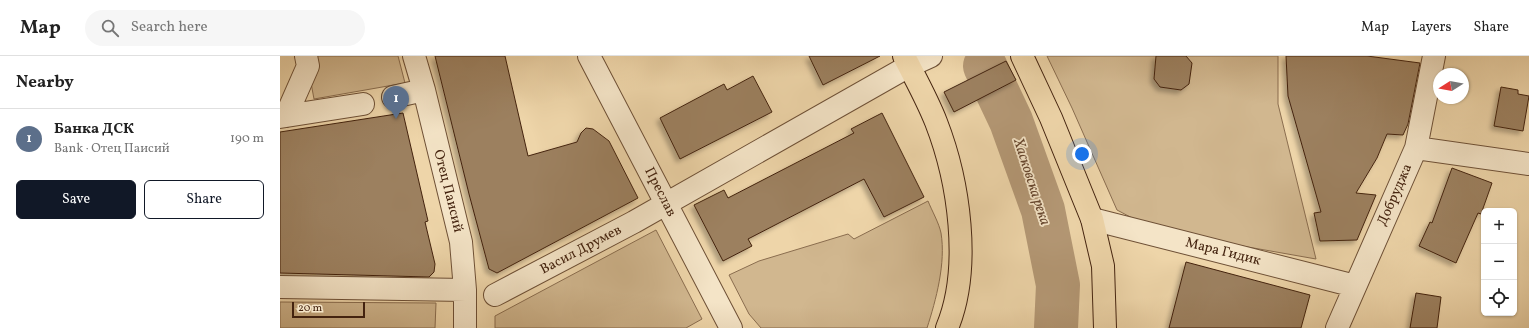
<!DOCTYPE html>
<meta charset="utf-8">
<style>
body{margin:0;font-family:Vollkorn,serif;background:#f6f6f6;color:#222}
.controls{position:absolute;right:12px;bottom:12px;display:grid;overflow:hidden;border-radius:6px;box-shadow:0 1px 3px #0004}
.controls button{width:36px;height:36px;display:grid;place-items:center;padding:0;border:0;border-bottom:1px solid #e0e0e0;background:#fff;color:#222;font:20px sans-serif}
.compass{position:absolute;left:1153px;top:12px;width:36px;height:36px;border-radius:50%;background:#fff;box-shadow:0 1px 3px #0004;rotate:259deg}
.scale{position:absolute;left:12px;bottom:10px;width:73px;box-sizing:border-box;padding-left:4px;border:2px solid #44230f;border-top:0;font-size:11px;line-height:14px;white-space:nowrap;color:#44230f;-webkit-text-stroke:3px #f4e4c7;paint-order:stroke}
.you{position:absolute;left:802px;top:98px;width:14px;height:14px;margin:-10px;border:3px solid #fff;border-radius:50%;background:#1a73e8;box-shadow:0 0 0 6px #1a73e833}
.badge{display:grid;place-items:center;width:26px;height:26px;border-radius:50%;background:#111827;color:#fff;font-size:13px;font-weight:700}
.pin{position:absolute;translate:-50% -33px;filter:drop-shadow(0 1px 2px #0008)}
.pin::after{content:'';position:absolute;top:21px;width:14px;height:12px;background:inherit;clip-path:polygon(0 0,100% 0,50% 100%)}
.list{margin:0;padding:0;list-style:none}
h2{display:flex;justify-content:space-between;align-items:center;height:52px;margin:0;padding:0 16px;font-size:17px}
h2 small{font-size:13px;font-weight:400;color:#767676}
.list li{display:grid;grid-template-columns:26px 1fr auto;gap:12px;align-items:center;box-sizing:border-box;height:60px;padding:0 16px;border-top:1px solid #e0e0e0}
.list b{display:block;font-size:15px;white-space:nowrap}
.list p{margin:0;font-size:13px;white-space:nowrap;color:#767676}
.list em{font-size:13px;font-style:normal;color:#767676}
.actions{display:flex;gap:8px;padding:12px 16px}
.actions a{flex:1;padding:9px 0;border:1px solid #111827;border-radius:6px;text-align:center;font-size:14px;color:#111827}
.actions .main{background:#111827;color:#fff}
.icon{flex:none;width:22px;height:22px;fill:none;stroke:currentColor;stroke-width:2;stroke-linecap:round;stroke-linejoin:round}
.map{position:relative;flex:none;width:1249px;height:272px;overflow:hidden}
header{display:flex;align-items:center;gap:24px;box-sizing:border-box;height:56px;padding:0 20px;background:#fff;border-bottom:1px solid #e0e0e0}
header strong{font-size:19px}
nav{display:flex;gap:22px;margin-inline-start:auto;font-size:14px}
.search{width:280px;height:36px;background:#f6f6f6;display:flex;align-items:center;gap:10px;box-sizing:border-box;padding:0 14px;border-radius:22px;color:#767676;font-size:15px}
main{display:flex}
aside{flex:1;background:#fff}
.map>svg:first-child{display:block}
.green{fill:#d1b78f;stroke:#8a6d4f}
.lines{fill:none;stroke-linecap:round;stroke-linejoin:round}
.river{stroke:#b49875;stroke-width:44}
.building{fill:#9c805f;stroke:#44230f;filter:url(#shadow)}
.minor-casing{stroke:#6e5036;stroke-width:24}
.major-casing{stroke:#44230f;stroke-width:24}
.minor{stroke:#f4e4c7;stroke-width:22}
.major{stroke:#eed5a9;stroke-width:22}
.labels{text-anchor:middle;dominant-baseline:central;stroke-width:3.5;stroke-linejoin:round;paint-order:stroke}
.street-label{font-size:14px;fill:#44230f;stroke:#f4e4c7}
.water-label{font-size:15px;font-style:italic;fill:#66462e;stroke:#f4e4c7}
</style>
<header>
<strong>Map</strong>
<div class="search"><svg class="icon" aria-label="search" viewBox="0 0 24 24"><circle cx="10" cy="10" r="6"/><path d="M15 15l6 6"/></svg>Search here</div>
<nav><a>Map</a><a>Layers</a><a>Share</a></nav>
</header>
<main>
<aside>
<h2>Nearby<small></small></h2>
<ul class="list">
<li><span class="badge" style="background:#5c6f8a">1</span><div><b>Банка ДСК</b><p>Bank · Отец Паисий</p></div><em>190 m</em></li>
</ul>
<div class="actions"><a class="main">Save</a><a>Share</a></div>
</aside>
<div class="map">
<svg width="1249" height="272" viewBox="0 0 1249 272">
<defs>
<filter id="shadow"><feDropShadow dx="-3.5" dy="3.5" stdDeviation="2" flood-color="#0004"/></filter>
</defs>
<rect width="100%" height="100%" fill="#eed5a9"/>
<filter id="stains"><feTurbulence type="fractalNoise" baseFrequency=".005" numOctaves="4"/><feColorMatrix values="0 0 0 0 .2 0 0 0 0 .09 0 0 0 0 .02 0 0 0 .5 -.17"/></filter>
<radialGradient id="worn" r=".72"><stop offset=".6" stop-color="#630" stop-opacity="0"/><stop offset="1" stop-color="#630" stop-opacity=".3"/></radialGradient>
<path class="green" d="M26 0H118L125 27 34 43Z
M767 0H998V48L1036 203 877 175 837 154 792 52Z
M648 145C652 155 659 167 661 177 666 207 656 244 647 272H481L469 258 449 219 479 205 568 178 574 183Z
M376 174 422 263 406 272H215V260Z
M0 246 156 247 155 272H0Z"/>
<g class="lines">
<path class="river" d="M705 10 731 65 763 154 778 229 776 272"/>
</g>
<path class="building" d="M155 0H225L248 100 297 86 301 77 306 72 313 73 329 85 358 142 217 217 209 213 189 138Z
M529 0H600L543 29Z
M876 0H906L912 7 909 28 901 34 880 31 874 23Z
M1006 0H1087L1140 7 1128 68 1123 79 1107 78 1097 102 1076 137 1096 139 1077 184 1040 185 1034 157 1041 156 1008 40Z
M726 5 736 24 674 56 664 36Z
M473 20 492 56 400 103 380 62 444 28 447 34Z
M1221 31 1238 34V38L1249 40 1243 75 1214 70Z
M123 57 148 165 145 166 155 208 154 216 149 221 0 217V76Z
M602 57 644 141 604 161 584 123 468 183 472 190 443 205 414 149 444 134 448 142 574 77 571 73Z
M1172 112 1212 127 1201 158 1198 157 1176 207 1139 190 1150 166 1152 167Z
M906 206 1030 239 1021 272H889Z
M1136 237 1161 241 1157 272H1130Z"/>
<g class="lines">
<g class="minor-casing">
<path id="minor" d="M134 0 144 34 181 186 185 234V272
M309 0 451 272
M113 41 144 34
M6 60 28 10 26 0
M0 61 83 48
M1136 92 1249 108
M812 163 1075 230
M0 231 185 234
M215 239 354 166 629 10 651 0
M1057 272 1136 92 1154 0"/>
</g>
<g class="major-casing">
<path id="major" d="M624 0C635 22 647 43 656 66 679 125 692 212 667 272
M742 0 771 62 812 163 823 210 825 272"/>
</g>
<use href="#minor" class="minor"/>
<use href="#major" class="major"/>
</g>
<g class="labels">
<g class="street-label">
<text transform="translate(168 135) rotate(76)">Отец Паисий</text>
<text transform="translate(380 136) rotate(63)">Преслав</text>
<text transform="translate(1115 139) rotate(-66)">Добруджа</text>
<text transform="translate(301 194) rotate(-28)">Васил Друмев</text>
<text transform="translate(943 196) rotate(14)">Мара Гидик</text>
</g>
<g class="water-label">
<text transform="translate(751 126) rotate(72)">Хасковска река</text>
</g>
</g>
<rect width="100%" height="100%" filter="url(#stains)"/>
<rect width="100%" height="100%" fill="url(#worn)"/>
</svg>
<div class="controls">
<button>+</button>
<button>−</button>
<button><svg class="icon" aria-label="locate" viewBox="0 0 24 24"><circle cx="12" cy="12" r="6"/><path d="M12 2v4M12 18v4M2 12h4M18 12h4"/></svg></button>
</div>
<svg class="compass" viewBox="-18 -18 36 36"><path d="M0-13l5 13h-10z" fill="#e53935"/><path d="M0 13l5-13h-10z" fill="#767676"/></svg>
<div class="scale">20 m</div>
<div class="you"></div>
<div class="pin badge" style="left:116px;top:63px;background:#5c6f8a">1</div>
</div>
</main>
